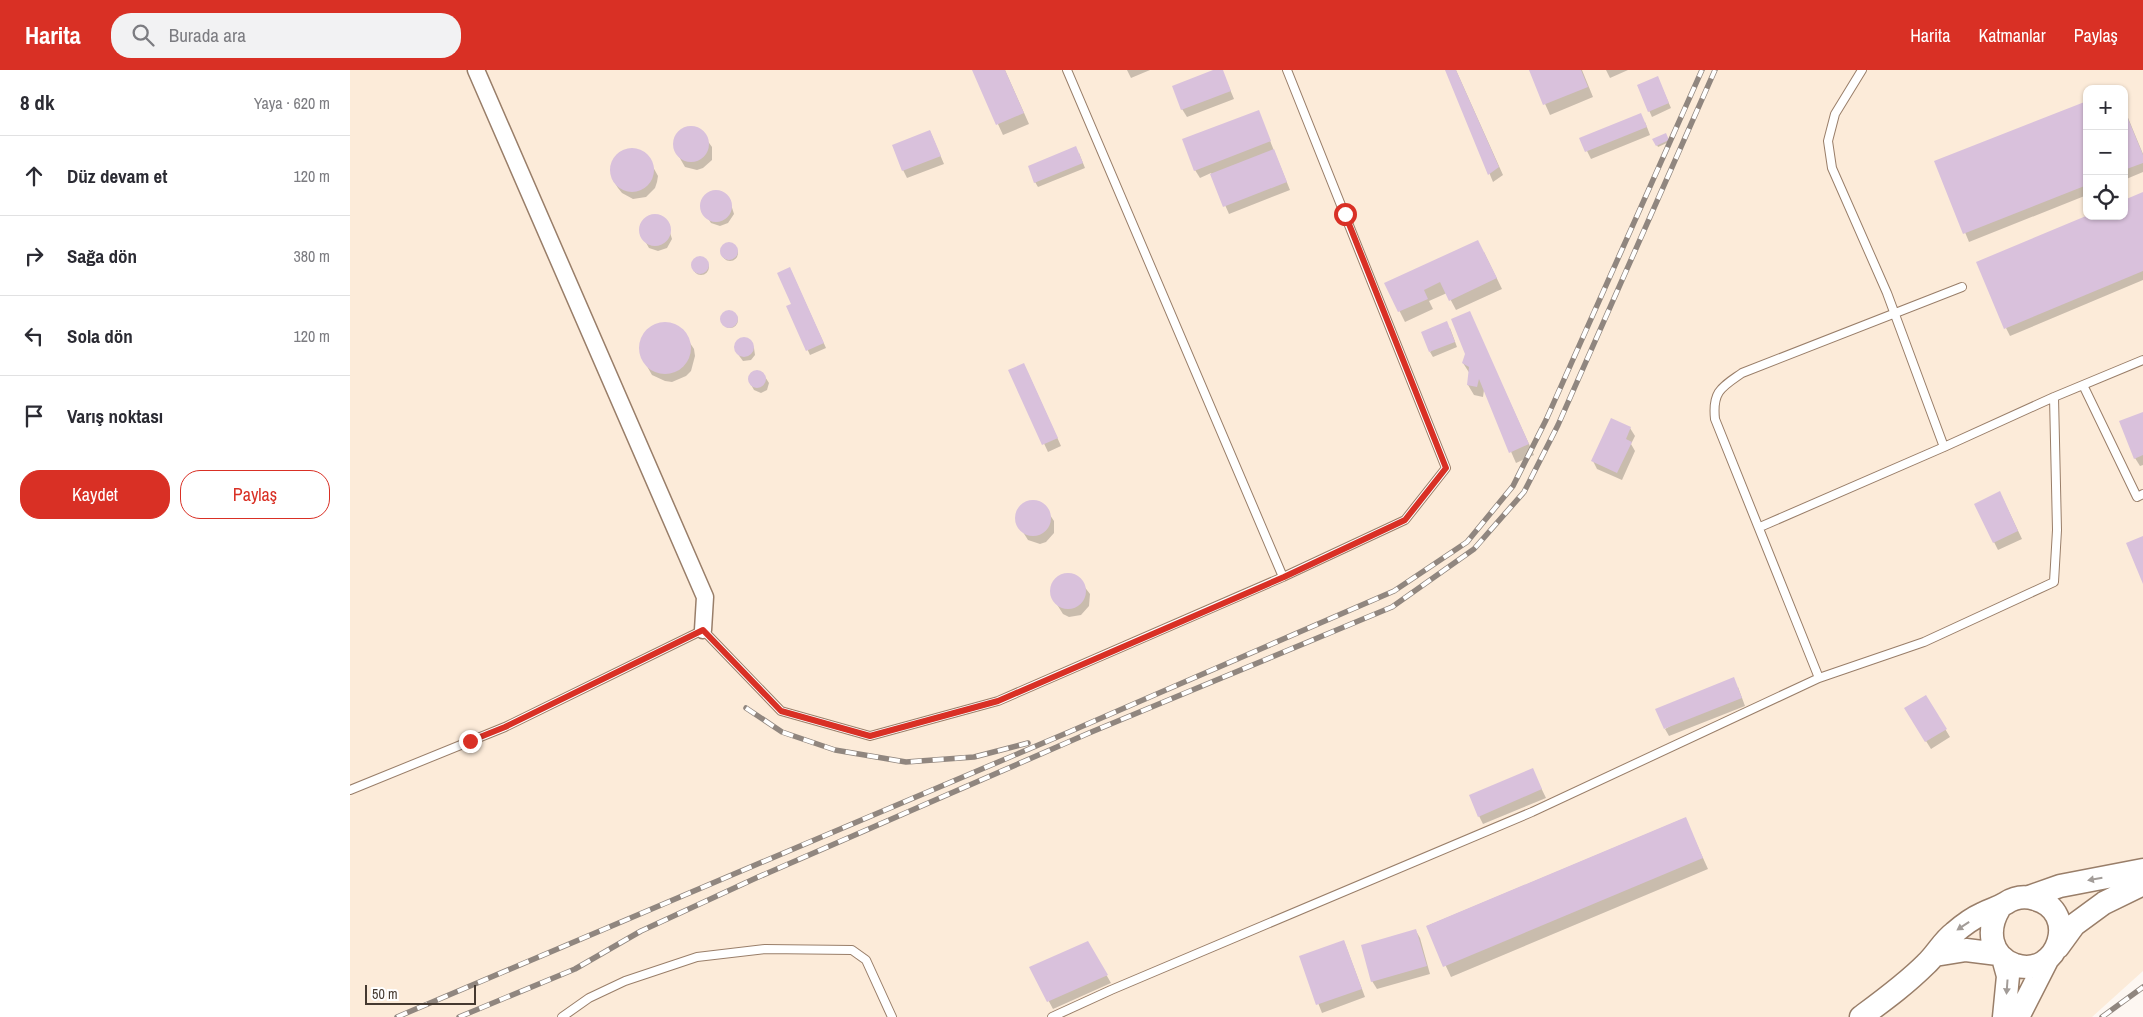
<!DOCTYPE html>
<html lang="tr">
<meta charset="utf-8">
<style>
body{margin:0;font-family:"Archivo Narrow",sans-serif;background:#f2f2f3;color:#2b2b33}
.controls{position:absolute;right:15px;top:15px;display:grid;overflow:hidden;border-radius:10px;box-shadow:0 1px 4px #0004}
.controls button{width:45px;height:45px;display:grid;place-items:center;padding:0;border:0;border-bottom:1px solid #e1e1e2;background:#fff;color:#2b2b33;font:25px sans-serif}
.scale{position:absolute;left:15px;bottom:12px;width:111px;box-sizing:border-box;padding-left:5px;border:2px solid #453930;border-top:0;font-size:14px;line-height:18px;white-space:nowrap;color:#453930;-webkit-text-stroke:4px #fff;paint-order:stroke}
.stop{position:absolute;width:15px;height:15px;margin:-11px;border:4px solid #d93025;border-radius:50%;background:#fff}
.stop.end{background:#d93025;border-color:#fff;box-shadow:0 1px 5px #0008}
.list{margin:0;padding:0;list-style:none}
h2{display:flex;justify-content:space-between;align-items:center;height:65px;margin:0;padding:0 20px;font-size:21px}
h2 small{font-size:16px;font-weight:400;color:#7c7c81}
.list li{display:grid;grid-template-columns:32px 1fr auto;gap:15px;align-items:center;box-sizing:border-box;height:80px;padding:0 20px;border-top:1px solid #e1e1e2}
.list b{display:block;font-size:19px;white-space:nowrap}
.list em{font-size:16px;font-style:normal;color:#7c7c81}
.actions{display:flex;gap:10px;padding:15px 20px}
.actions a{flex:1;padding:11px 0;border:1px solid #d93025;border-radius:20px;text-align:center;font-size:18px;color:#d93025}
.actions .main{background:#d93025;color:#fff}
.icon{flex:none;width:28px;height:28px;fill:none;stroke:currentColor;stroke-width:2;stroke-linecap:round;stroke-linejoin:round}
.map{position:relative;flex:none;width:1793px;height:947px;overflow:hidden}
header{display:flex;align-items:center;gap:30px;box-sizing:border-box;height:70px;padding:0 25px;background:#d93025;color:#fff}
header strong{font-size:24px}
nav{display:flex;gap:28px;margin-inline-start:auto;font-size:18px}
.search{width:350px;height:45px;background:#f2f2f3;display:flex;align-items:center;gap:12px;box-sizing:border-box;padding:0 18px;border-radius:20px;color:#7c7c81;font-size:19px}
main{display:flex}
aside{flex:1;background:#fff}
.map>svg:first-child{display:block}
.industrial{fill:#fcebd9;fill-rule:evenodd}
.shadow{fill:#0003}
.building{fill:#d9c1dc}
.lines{fill:none;stroke-linecap:round;stroke-linejoin:round}
.lane-casing{stroke:#997e69;stroke-width:10}
.street-casing{stroke:#997e69;stroke-width:19}
.secondary-casing{stroke:#997e69;stroke-width:25}
.lane{stroke:#fff;stroke-width:8}
.street{stroke:#fff;stroke-width:16}
.secondary{stroke:#fff;stroke-width:22}
.rail-casing{stroke:#90867f;stroke-width:5.5}
.rail{stroke:#fff;stroke-width:4;stroke-dasharray:11;stroke-linecap:butt}
.oneway{fill:#a29c98}
.route{stroke:#d93025;stroke-width:6}
</style>
<header>
<strong>Harita</strong>
<div class="search"><svg class="icon" aria-label="search" viewBox="0 0 24 24"><circle cx="10" cy="10" r="6"/><path d="M15 15l6 6"/></svg>Burada ara</div>
<nav><a>Harita</a><a>Katmanlar</a><a>Paylaş</a></nav>
</header>
<main>
<aside>
<h2>8 dk<small>Yaya · 620 m</small></h2>
<ul class="list">
<li><svg class="icon" aria-label="ahead" viewBox="0 0 24 24"><path d="M12 20V5M6 11l6-6 6 6"/></svg><div><b>Düz devam et</b></div><em>120 m</em></li>
<li><svg class="icon" aria-label="right" viewBox="0 0 24 24"><path d="M7 20v-9h11M14 6l5 5-5 5"/></svg><div><b>Sağa dön</b></div><em>380 m</em></li>
<li><svg class="icon" aria-label="left" viewBox="0 0 24 24"><path d="M17 20v-9H6M10 6l-5 5 5 5"/></svg><div><b>Sola dön</b></div><em>120 m</em></li>
<li><svg class="icon" aria-label="arrive" viewBox="0 0 24 24"><path d="M6 21V4h12l-3 4 3 4H6"/></svg><div><b>Varış noktası</b></div></li>
</ul>
<div class="actions"><a class="main">Kaydet</a><a>Paylaş</a></div>
</aside>
<div class="map">
<svg width="1793" height="947" viewBox="0 0 1793 947">
<rect width="100%" height="100%" fill="#fdf7f2"/>
<path class="industrial" d="M0 0H1793V901L1742 947H0ZM1737 19H1774V146H1737Z"/>
<path class="shadow" d="M623 0H655L679 54 653 65Z
M777 0H800L781 8Z
M867 0H872L884 29 837 47 832 39Z
M1097 0H1106L1153 105 1143 112Z
M1180 0H1232L1243 27 1200 45Z
M1256 0H1278L1260 8Z
M1310 13 1321 38 1302 47 1288 16Z
M1737 32V125L1619 172 1586 92Z
M1774 38 1793 84V102L1774 110Z
M908 41 940 120 879 144 861 103 850 108 845 100Z
M1295 52 1300 65 1241 89 1231 69Z
M344 57 349 59 362 77V90L353 98 347 100 335 97 324 78 325 67 333 59Z
M580 61 594 94 557 108 553 100Z
M1315 65 1319 72 1308 77 1304 69Z
M286 79 297 86 308 106 307 112 305 118 296 127 283 129 272 123 268 118 263 110 261 97 267 85 272 81Z
M729 83 735 98 688 117 685 112Z
M371 122 379 128 384 144 378 153 370 156 361 153 352 139V135L353 130 360 123Z
M1793 124V210L1660 266 1656 258 1774 146Z
M304 146H309L317 153 322 169 317 178 308 181 299 178 291 164 290 160 294 150Z
M372 183a8 8 0 1 1 16 0a8 8 0 1 1-16 0Z
M1134 182 1152 219 1106 240 1097 223 1079 231 1083 239 1055 252 1036 214Z
M343 197a8 8 0 1 1 16 0a8 8 0 1 1-16 0Z
M442 203 476 278 460 285 438 237 442 234Z
M372 250a8 8 0 1 1 16 0a8 8 0 1 1-16 0Z
M1119 242 1184 385 1166 393 1134 320 1133 327 1124 325 1118 315 1120 304 1113 293 1116 284Z
M310 254 323 255 330 258 344 279 345 286 341 301 336 306 322 312 315 311 302 305 290 284V276L294 264 304 256Z
M1100 258 1107 277 1083 287 1080 282Z
M390 269H394L401 273 404 278 405 285 401 290 393 291 387 283 386 276Z
M404 301 412 302 419 313 417 320 411 323 404 320 399 311 401 303Z
M660 301 678 303 711 376 698 382Z
M1793 343V395L1790 396 1785 388Z
M1280 358 1285 366 1281 374 1285 381 1272 410 1247 399 1243 391Z
M681 431 692 433 704 451V463L696 472 690 474 678 470 666 451V445L671 436Z
M1654 431 1672 469 1648 480 1625 434Z
M716 504 727 507 740 524 739 536 731 545 719 547 713 544 701 525 703 513 706 509Z
M1388 617 1395 636 1319 666 1315 659Z
M1576 627 1600 667 1581 679 1556 639Z
M1182 699 1196 728 1133 754 1129 746Z
M1335 748 1358 799 1101 907 1077 856Z
M1066 861 1070 868 1080 904 1027 919 1022 911Z
M994 871 1015 927 972 943 950 887Z
M738 873 761 913 703 939 681 898Z"/>
<path class="building" d="M622 0H655L674 43 646 55Z
M863 0H873L881 21 831 40 822 16Z
M1095 0H1106L1149 97 1138 105Z
M1179 0H1231L1238 17 1193 35Z
M1308 6 1319 33 1298 42 1287 15Z
M1737 31V115L1613 164 1584 91Z
M1774 39 1793 85V93L1774 100Z
M909 40 921 71 844 101 832 69Z
M1291 43 1297 57 1235 82 1229 68Z
M323 74a18 18 0 1 1 36 0a18 18 0 1 1-36 0Z
M580 60 591 86 552 101 542 75Z
M1316 63 1319 70 1306 76 1302 69Z
M726 76 733 93 684 113 678 96Z
M260 100a22 22 0 1 1 44 0a22 22 0 1 1-44 0Z
M924 79 937 112 873 137 860 104Z
M350 136a16 16 0 1 1 32 0a16 16 0 1 1-32 0Z
M1793 122V201L1654 259 1626 192 1736 146H1774V130Z
M289 160a16 16 0 1 1 32 0a16 16 0 1 1-32 0Z
M1128 170 1147 208 1099 231 1090 212 1074 220 1078 229 1048 242 1034 213Z
M370 181a9 9 0 1 1 18 0a9 9 0 1 1-18 0Z
M341 195a9 9 0 1 1 18 0a9 9 0 1 1-18 0Z
M440 197 474 273 456 281 436 236 441 234 427 203Z
M370 249a9 9 0 1 1 18 0a9 9 0 1 1-18 0Z
M1120 241 1179 374 1159 383 1129 309 1127 317 1117 315 1119 297 1112 293 1115 284 1101 249Z
M1097 251 1105 272 1079 282 1071 262Z
M289 278a26 26 0 1 1 52 0a26 26 0 1 1-52 0Z
M384 277a10 10 0 1 1 20 0a10 10 0 1 1-20 0Z
M674 293 708 368 692 375 658 300Z
M398 309a9 9 0 1 1 18 0a9 9 0 1 1-18 0Z
M1793 342V385L1784 389 1769 351Z
M1261 348 1281 357 1276 369 1282 372 1267 403 1241 391Z
M1650 421 1668 461 1643 473 1624 434Z
M665 448a18 18 0 1 1 36 0a18 18 0 1 1-36 0Z
M1793 466V514L1776 473Z
M700 521a18 18 0 1 1 36 0a18 18 0 1 1-36 0Z
M1384 607 1392 628 1314 659 1305 639Z
M1576 625 1597 659 1575 672 1554 638Z
M1183 698 1192 719 1128 747 1119 725Z
M1336 747 1353 788 1093 897 1076 856Z
M1066 859 1077 896 1021 912 1011 875Z
M994 870 1012 919 966 935 949 886Z
M738 871 758 905 697 932 679 897Z"/>
<g class="lines">
<g class="lane-casing">
<path id="lane" d="M717 0 933 507
M1512 0 1485 44 1478 71 1482 98 1537 223 1594 377 1704 327 1793 290
M1733 315 1787 427 1793 424
M1410 457 1594 377
M1469 608 1365 349C1362 321 1372 317 1392 303L1612 217
M0 720 155 657 353 560 431 641 520 666 648 631 933 507 1055 450 1096 398 937 0
M212 947 239 928 275 911 347 887 415 879 502 880 516 890 542 947
M702 947 761 920 1182 742 1469 608 1574 572 1704 512 1707 460 1704 327"/>
</g>
<g class="street-casing">
<path id="street" d="M126 0 355 527 353 560"/>
</g>
<g class="secondary-casing">
<path id="secondary" d="M1679 827 1710 816 1793 800
M1708 877 1724 855 1754 833 1793 814
M1585 885 1616 880 1648 884
M1653 888 1658 906 1654 947
M1511 947C1534 930 1556 914 1576 894 1586 885 1593 871 1604 863 1612 856 1623 848 1632 844 1642 839 1646 839 1656 833 1665 827 1675 826 1685 829 1730 841 1709 909 1665 895 1639 886 1637 859 1649 839
M1668 947 1697 890"/>
</g>
<use href="#lane" class="lane"/>
<use href="#street" class="street"/>
<use href="#secondary" class="secondary"/>
<g class="rail-casing">
<path id="rail" d="M396 638 432 662 485 680 556 692 624 687 678 673
M47 947 719 662 1044 521 1117 472 1163 416 1196 350 1352 0
M109 947 225 899 291 861 406 808 739 663 1042 537 1124 479 1174 422 1208 355 1365 0
M1752 947 1793 917"/>
</g>
<use href="#rail" class="rail"/>
</g>
<defs><path id="oneway-solid" d="M-6-.8H1V-3.2L6.5 0L1 3.2V.8H-6Z" transform="scale(1.25)"/></defs>
<g class="oneway">
<use href="#oneway-solid" transform="translate(1745 809) rotate(170)"/>
<use href="#oneway-solid" transform="translate(1613 856) rotate(146)"/>
<use href="#oneway-solid" transform="translate(1657 917) rotate(94)"/>
</g>
<g class="lines">
<path class="route" d="M120 671 155 657 353 560 431 641 520 666 648 631 934 507 1055 450 1096 398 995 144"/>
</g>
</svg>
<div class="controls">
<button>+</button>
<button>−</button>
<button><svg class="icon" aria-label="locate" viewBox="0 0 24 24"><circle cx="12" cy="12" r="6"/><path d="M12 2v4M12 18v4M2 12h4M18 12h4"/></svg></button>
</div>
<div class="scale">50 m</div>
<div class="stop" style="left:995px;top:144px"></div>
<div class="stop end" style="left:120px;top:671px"></div>
</div>
</main>
